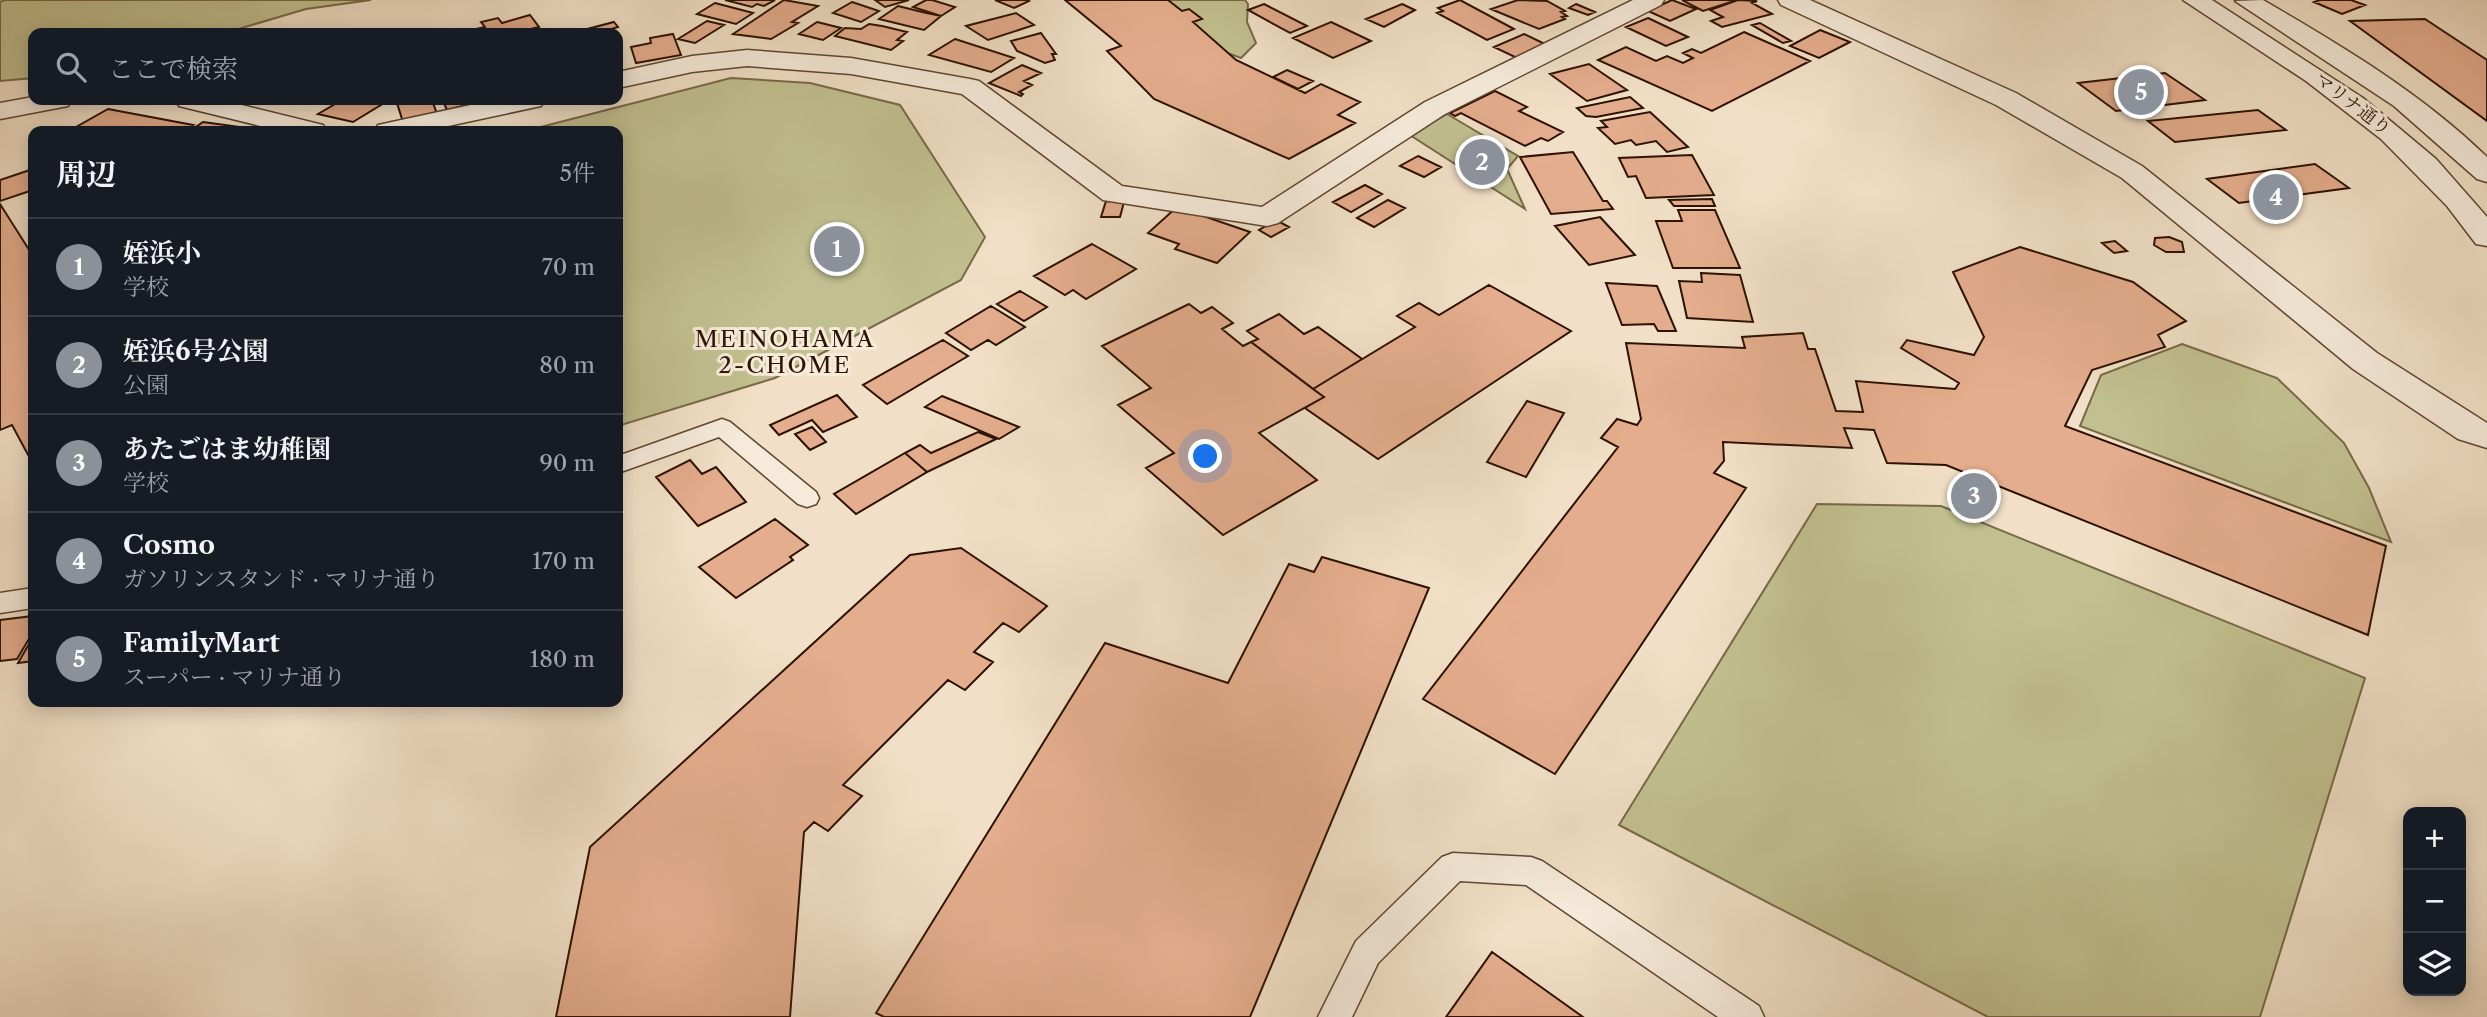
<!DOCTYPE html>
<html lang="ja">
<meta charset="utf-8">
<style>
body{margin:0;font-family:"Libre Caslon Text","Noto Serif JP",serif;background:#242831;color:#f1f3f6}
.controls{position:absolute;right:21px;bottom:21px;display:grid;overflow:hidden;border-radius:14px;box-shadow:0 4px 18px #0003}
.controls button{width:63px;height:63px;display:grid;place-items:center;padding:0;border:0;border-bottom:2px solid #363941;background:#171b24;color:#f1f3f6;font:35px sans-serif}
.you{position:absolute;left:1206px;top:457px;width:24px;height:24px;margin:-18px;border:5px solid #fff;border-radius:50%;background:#1a73e8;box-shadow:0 0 0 10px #1a73e833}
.badge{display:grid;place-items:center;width:46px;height:46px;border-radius:50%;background:#8c9099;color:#fff;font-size:23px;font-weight:700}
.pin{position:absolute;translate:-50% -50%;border:4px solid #fff;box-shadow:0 2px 7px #0006}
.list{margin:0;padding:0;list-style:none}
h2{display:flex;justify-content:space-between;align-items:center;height:91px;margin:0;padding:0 28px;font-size:30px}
h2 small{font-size:23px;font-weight:400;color:#9ea1a6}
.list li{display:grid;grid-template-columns:46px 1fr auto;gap:21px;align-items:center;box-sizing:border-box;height:98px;padding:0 28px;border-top:2px solid #363941}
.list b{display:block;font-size:26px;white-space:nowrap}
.list p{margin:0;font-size:23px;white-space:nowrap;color:#9ea1a6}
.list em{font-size:23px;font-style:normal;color:#9ea1a6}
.icon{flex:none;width:38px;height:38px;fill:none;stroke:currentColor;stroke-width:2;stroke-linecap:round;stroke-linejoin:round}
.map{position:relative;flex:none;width:2487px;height:1017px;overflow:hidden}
.search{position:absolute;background:#171b24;box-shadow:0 4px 18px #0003;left:28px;top:28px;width:595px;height:77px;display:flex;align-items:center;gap:18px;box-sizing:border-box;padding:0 24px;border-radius:14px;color:#9ea1a6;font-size:26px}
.panel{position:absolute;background:#171b24;box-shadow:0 4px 18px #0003;left:28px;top:126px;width:595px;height:581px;border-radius:14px}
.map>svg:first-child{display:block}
.green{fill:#c2c090;stroke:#786948;stroke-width:2}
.building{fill:#e4ad8d;stroke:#2e1200;stroke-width:2}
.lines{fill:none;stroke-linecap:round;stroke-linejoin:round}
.service-casing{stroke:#5f4632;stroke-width:3}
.minor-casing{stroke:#5f4632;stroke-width:3}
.tertiary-casing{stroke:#5f4632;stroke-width:3}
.service{fill:#f6ebdb;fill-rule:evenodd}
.minor{fill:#f6ebdb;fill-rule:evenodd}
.tertiary{fill:#f6ebdb;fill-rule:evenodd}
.labels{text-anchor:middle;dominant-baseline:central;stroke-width:6;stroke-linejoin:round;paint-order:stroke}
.far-street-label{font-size:18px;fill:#2e1200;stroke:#f6ebdb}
.neighbourhood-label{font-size:23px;letter-spacing:2px;fill:#2e1200;stroke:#f6ebdb}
</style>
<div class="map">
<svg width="2487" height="1017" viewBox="0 0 2487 1017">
<rect width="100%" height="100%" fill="#f1e0c7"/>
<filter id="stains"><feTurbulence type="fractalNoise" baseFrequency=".00286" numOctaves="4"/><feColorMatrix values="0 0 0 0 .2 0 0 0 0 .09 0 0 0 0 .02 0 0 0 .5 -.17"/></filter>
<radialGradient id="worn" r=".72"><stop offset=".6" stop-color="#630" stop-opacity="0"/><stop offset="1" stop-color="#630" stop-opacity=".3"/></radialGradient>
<path class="green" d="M4 0H371L306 9 225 33H33V78L0 81V2Z
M1152 0H1245L1248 4 1247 22 1256 43 1241 58 1203 44Z
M731 78 810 83 900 105 985 237 961 280 775 378 618 426V131H525Z
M1447 114 1518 156 1507 169 1525 209 1410 135Z
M2182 344 2277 378 2344 443 2369 488 2391 542 2080 426 2101 375Z
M1817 504 1941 506 2365 678 2260 1017H1988L1619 825Z"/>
<path class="building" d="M725 0H775L764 6 757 4 752 7Z
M784 0 818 6 792 22 798 23 771 39 733 34Z
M875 0H909L885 7Z
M926 0H932L955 7 941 16 913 7Z
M995 0H1027L1029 1 1014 8Z
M1065 0H1168L1182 11 1189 9 1202 19 1193 22 1236 60 1305 93 1321 84 1360 102 1338 115 1355 123 1289 159 1154 99 1107 51 1121 46Z
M1460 0 1514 29 1487 40 1437 13 1443 11 1438 8Z
M1518 0 1547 1 1565 11 1561 12 1567 16 1562 17 1565 19 1539 29 1491 9Z
M1672 0 1696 9 1670 21 1648 11Z
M1682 0H1737L1703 11Z
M1738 0 1757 1 1752 3 1772 14 1722 27 1711 21 1723 17 1710 10Z
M2320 0H2351L2365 5 2342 14 2314 2Z
M852 2 879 11 861 22 833 13Z
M715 3 753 13 736 24 697 14Z
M1264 4 1307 26 1290 33 1248 10Z
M1402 4 1415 10 1384 27 1366 19Z
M1576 4 1595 12 1588 15 1569 8Z
M898 6 922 12 941 16 924 30 879 19Z
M1016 13 1034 25 988 40 966 26Z
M530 15 539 27 514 33H474L472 30 485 27 481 22 498 18 502 23Z
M1648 18 1688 37 1666 46 1626 27Z
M2425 19 2487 60V121L2350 21Z
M707 21 724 25 695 43 678 39Z
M614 22 618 27 599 33H572Z
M817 22 841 28 823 40 799 34Z
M1331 22 1371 41 1333 58 1293 38Z
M1760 23 1791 41 1783 43 1752 25Z
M869 24 882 26 907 32 897 40 903 41 891 50 835 36 845 28 861 29Z
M1820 30 1850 42 1819 58 1790 46Z
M1744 32 1810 61 1712 111 1598 60 1626 47 1656 61 1667 56 1683 63 1693 58 1683 53 1692 49 1701 53Z
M1041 33 1056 54H1052L1055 60 1045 63 1017 51 1011 41Z
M673 34 681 55 636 63 631 47 651 43 650 38Z
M1524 34 1549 46 1519 59 1494 47Z
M955 39 1014 58 991 72 929 55Z
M1589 64 1627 90 1587 101 1550 74Z
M1022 65 1041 73 1024 81 1032 85 1019 92 1023 94 1021 96 989 83Z
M1287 70 1313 81 1298 89 1273 77Z
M2165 73 2205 100 2116 111 2078 83Z
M1495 91 1527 107 1519 111 1563 132 1548 141 1541 138 1525 146 1461 113 1455 116 1450 113Z
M1630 97 1643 108 1596 117 1586 116 1577 108Z
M342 100H389L353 122 318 114Z
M396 100H432L437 114 403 122Z
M449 100H487L447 110 443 101Z
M108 109 193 125 181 131H69Z
M2258 110 2286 130 2175 142 2148 121Z
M1650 112 1688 147 1667 152 1656 141 1636 145 1631 140 1615 144 1598 128 1607 127 1601 121Z
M203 122 269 131H190Z
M1573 152 1603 201H1607L1613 209 1551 214 1520 157Z
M1692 155 1714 195 1646 198 1636 176 1628 177 1619 158Z
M1418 156 1441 167 1424 177 1400 166Z
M2315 164 2349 188 2239 203 2207 179Z
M33 169V190L0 201V180Z
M1365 185 1382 194 1351 212 1333 202Z
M1712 199 1715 206H1674L1669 200Z
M1388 200 1405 208 1374 227 1357 218Z
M1106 201 1124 202 1120 217H1101Z
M0 204 33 256V464L12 425 0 430Z
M1177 207 1250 232 1217 263 1175 249 1179 244 1148 233Z
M1678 210H1715L1740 268H1673L1656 221H1682Z
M1600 217 1635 255 1589 265 1555 226Z
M1276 220 1289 227 1271 237 1259 230Z
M2169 237 2182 242 2184 252H2166L2154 245 2155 238Z
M2115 241 2127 251 2114 253 2102 243Z
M1092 244 1136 269 1086 299 1073 290 1065 295 1034 276Z
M2020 247 2133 282 2186 321 2158 335 2165 347 2092 370 2065 426 2386 546 2368 635 1946 465 1887 463 1874 430 1844 428 1852 448 1723 442 1724 461 1714 473 1746 488 1555 774 1423 699 1618 447 1601 438 1617 419 1637 425 1641 419 1626 343 1745 348 1742 337 1803 333 1808 349H1815L1836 411 1863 412 1856 381 1955 389 1959 383 1901 348 1907 340 1974 355 1984 337 1953 272Z
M1701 273 1740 275 1753 322 1687 318 1679 281 1702 282Z
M1606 283 1657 286 1676 331H1658L1654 324 1622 325Z
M1489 285 1571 331 1378 459 1305 408 1324 397 1313 389 1415 327 1397 316 1419 303 1439 315Z
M1020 291 1047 307 1024 321 997 304Z
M1189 304 1201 313 1212 307 1233 323 1222 329 1243 346 1251 342 1324 397 1259 433 1317 480 1223 535 1146 468 1174 453 1118 405 1151 388 1102 346Z
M991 306 1025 327 996 345 988 340 971 350 946 333Z
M1279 314 1304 334 1318 327 1362 359 1313 389 1251 342 1258 339 1247 331Z
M943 340 968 356 887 404 863 385Z
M837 395 857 417 823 432 812 420 779 435 770 425Z
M942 396 1019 427 999 439 925 407Z
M1527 401 1564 413 1526 477 1487 462Z
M812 427 826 442 810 450 795 434Z
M978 432 996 439 927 472 905 453 920 445 931 453Z
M905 453 927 472 856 514 834 494Z
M690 460 702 474 716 467 746 502 698 526 656 477Z
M775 519 808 545 790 557 793 560 736 598 699 567Z
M961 548 1047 606 1019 632 1003 623 974 652 993 662 965 690 948 680 843 785 862 796 828 831 814 822 804 832 790 1017H556L590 847 910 555Z
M1322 557 1429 588 1250 1017H884L876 1013 1105 643 1228 683 1289 564 1314 572Z
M33 616V632L17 659 0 661V620Z
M33 637V661L18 663Z
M1492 952 1583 1017H1446Z"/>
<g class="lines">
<g class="service-casing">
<path id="service" d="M722 419 730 422 816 492 819 498 816 504 807 507 798 504 719 437 618 473V456Z
M33 588V608L0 613V593Z
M1453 853 1531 857 1542 861 1759 1006 1764 1017H1718L1526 885 1460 881 1378 963 1352 1017H1318L1356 941 1442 857Z"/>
</g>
<g class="minor-casing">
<path id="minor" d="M1633 0H1664L1661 5 1445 114 1278 223 1267 226 1103 200 962 94 851 74 747 66 692 72 618 88V72L692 56 747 50 851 58 970 79 979 81 1122 186 1262 207 1425 102Z
M33 97V100H72L68 106 0 119V103Z
M176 100H221L323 125 327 131H281L179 106Z
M494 100H545L541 106 425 131H374L378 125Z"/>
</g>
<g class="tertiary-casing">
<path id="tertiary" d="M1778 0H1810L2016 93 2142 166 2377 353 2487 423V448L2458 439 2353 369 2122 178 1996 105 1781 5Z
M2183 0H2212L2363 98 2436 159 2487 217V246L2476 244 2447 206 2381 139 2306 81Z
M2263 0C2342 46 2421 93 2487 157V182L2477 179 2394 106 2235 1Z"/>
</g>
<use href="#service" class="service"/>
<use href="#minor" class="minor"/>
<use href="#tertiary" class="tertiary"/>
</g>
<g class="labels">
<g class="far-street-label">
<text transform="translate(2353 104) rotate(37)">マリナ通り</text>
</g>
<g class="neighbourhood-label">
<text x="785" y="339">MEINOHAMA<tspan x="785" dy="26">2-CHOME</tspan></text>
</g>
</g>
<rect width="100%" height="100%" filter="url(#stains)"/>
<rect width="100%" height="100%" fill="url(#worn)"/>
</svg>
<div class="controls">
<button>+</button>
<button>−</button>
<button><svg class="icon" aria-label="layers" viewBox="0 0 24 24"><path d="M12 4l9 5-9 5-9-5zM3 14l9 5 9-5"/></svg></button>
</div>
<div class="you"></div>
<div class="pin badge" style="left:837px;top:249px">1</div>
<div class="pin badge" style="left:1482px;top:162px">2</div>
<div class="pin badge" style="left:1974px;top:496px">3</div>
<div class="pin badge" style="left:2276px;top:197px">4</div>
<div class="pin badge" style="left:2141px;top:92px">5</div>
<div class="search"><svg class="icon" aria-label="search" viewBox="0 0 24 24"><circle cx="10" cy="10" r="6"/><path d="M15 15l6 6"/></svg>ここで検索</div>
<section class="panel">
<h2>周辺<small>5件</small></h2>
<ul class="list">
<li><span class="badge">1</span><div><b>姪浜小</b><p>学校</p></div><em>70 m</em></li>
<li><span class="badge">2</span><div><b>姪浜6号公園</b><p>公園</p></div><em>80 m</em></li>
<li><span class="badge">3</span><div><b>あたごはま幼稚園</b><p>学校</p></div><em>90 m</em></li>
<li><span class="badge">4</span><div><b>Cosmo</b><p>ガソリンスタンド · マリナ通り</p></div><em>170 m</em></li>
<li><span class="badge">5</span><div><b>FamilyMart</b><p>スーパー · マリナ通り</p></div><em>180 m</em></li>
</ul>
</section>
</div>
